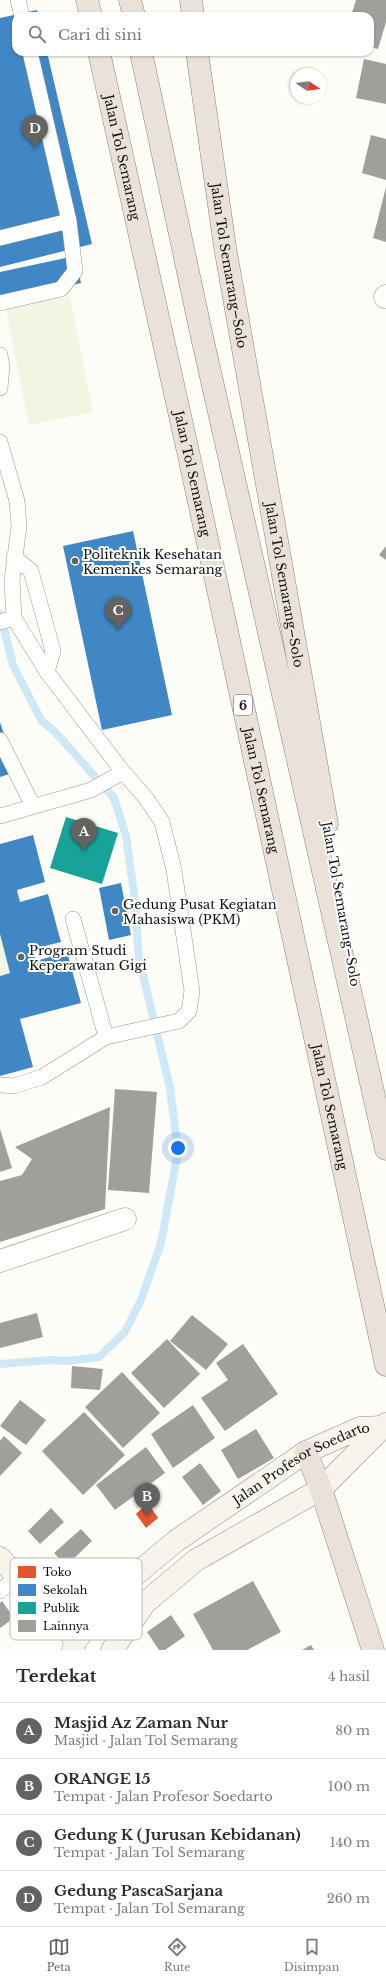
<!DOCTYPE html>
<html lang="id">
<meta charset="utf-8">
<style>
body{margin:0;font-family:"Libre Baskerville",serif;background:#f2f2f3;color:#2b2b33}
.compass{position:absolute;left:290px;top:68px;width:36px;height:36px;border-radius:50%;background:#fff;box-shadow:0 1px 3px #0004;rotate:103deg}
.you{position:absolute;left:178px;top:1148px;width:14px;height:14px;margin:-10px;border:3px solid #fff;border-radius:50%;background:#1a73e8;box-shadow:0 0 0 6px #1a73e833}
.badge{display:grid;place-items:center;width:26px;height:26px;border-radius:50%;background:#646362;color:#fff;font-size:13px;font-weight:700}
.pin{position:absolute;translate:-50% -33px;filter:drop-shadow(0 1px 2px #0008)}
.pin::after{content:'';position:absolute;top:21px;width:14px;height:12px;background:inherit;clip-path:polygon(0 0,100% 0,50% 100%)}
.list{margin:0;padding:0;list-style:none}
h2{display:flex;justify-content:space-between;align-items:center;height:52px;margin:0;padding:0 16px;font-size:17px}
h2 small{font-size:13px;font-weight:400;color:#7c7c81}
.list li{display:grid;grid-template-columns:26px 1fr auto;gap:12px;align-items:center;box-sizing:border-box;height:56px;padding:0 16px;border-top:1px solid #e1e1e2}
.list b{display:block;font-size:15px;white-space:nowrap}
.list p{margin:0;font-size:13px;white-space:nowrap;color:#7c7c81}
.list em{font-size:13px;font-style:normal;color:#7c7c81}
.icon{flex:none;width:22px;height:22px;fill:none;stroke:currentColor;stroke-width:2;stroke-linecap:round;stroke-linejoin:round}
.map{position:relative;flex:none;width:386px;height:1650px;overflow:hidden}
.search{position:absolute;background:#fff;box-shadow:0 1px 3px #0004;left:12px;right:12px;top:12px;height:44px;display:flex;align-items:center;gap:10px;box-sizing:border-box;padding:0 14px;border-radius:12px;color:#7c7c81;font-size:15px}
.sheet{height:276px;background:#fff}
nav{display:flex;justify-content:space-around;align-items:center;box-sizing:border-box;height:56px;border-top:1px solid #e1e1e2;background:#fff;font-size:11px;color:#7c7c81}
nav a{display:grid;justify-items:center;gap:2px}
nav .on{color:#646362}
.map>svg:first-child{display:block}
.pitch{fill:#f0f6e1}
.shops{fill:#e4572e}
.schools{fill:#3f88c5}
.public{fill:#17a398}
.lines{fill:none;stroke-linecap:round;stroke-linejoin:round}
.stream{stroke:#cde8f7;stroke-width:8}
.building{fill:#a19f9c}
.service-casing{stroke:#979795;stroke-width:16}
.minor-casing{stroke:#979795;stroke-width:23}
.secondary-casing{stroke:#8e8d8b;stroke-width:23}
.motorway-casing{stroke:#858482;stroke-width:23}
.service{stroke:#fffffe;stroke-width:15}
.minor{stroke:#fffffe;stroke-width:22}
.secondary{stroke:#f6f4eb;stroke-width:22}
.motorway{stroke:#eae1d8;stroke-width:22}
.poi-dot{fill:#646362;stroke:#fff;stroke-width:1.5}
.labels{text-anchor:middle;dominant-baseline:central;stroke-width:4;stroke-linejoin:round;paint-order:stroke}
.shield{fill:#fff;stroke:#585858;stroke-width:1}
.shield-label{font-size:12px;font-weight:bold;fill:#111}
.street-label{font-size:13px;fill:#111;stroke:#fff}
.poi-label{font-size:13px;fill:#111;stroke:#fff;text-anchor:start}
.key{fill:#fff;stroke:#b8b8b8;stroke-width:1}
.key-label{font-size:11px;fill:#111}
</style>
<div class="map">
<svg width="386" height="1650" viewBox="0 0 386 1650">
<rect width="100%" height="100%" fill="#fdfcf7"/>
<path class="pitch" d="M70 296 93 412 29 425 6 309Z
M0 934 10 973 0 976Z"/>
<path class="shops" d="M148 1503 158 1518 146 1528 136 1514Z"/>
<path class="schools" d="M37 10 38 16H16V52H47L92 244 0 267V18Z
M75 256 81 283 0 301V272Z
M133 531 172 715 102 730 63 546Z
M0 722 16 772 0 777Z
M33 835 45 882 17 890 20 902 48 894 61 942 33 949 36 961 67 952 81 1003 20 1019 33 1067 0 1076V976L10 973 0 934V844Z
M121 883 131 935 109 940 99 888Z"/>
<path class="public" d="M66 817 118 833 102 884 50 868Z"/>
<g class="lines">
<path class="stream" d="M0 614 13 665 41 720 57 734 114 798 126 836 134 893 139 958 170 1088 178 1152 161 1243 141 1300 125 1332 99 1357 67 1361 51 1360 0 1364"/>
</g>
<path class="building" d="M356 0H386V22L378 49 370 47V16H351Z
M364 59 386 64V104L356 98Z
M371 135 386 139V180L362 173Z
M386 187V242L373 238Z
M386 546V560L379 555Z
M115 1089 157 1092 149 1193 108 1190Z
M110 1107 105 1209 0 1242V1181L22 1175 32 1159 15 1147Z
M0 1129 12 1168 0 1172Z
M37 1313 43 1337 0 1348V1323Z
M192 1315 228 1344 206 1370 170 1341Z
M167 1339 200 1374 164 1408 131 1373Z
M243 1344 278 1394 225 1431 201 1398 228 1380 216 1363Z
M72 1366 103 1369 100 1390 71 1388Z
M122 1372 160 1413 123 1448 85 1407Z
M20 1400 46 1420 26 1445 0 1426Z
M193 1405 215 1438 173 1468 151 1434Z
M84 1412 125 1455 83 1495 42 1451Z
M256 1429 274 1458 238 1479 221 1450Z
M4 1436 22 1453 0 1476V1441Z
M146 1447 165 1473 115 1510 96 1485Z
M200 1463 221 1491 203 1505 182 1477Z
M51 1508 64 1522 40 1544 28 1531Z
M81 1529 92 1541 66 1566 54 1553Z
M253 1581 281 1632 247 1650H213L193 1614Z
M2 1601 14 1618 0 1628V1603Z
M171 1615 185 1636 165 1650H159L147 1632Z
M311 1645 314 1650H302Z"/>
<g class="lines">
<g class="service-casing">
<path id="service" d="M18 0 22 16
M30 52 69 221
M0 238 69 221 75 271 61 289 0 303
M0 355 2 366 0 388
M0 442 17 501 19 526 12 580 14 618 47 672 123 772 146 798 162 822 174 870 192 991 189 1011 179 1021 106 1037 42 1077 14 1086 0 1085
M14 557 31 571 53 651 47 672
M0 622 14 618
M0 740 33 806
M0 816 91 790 123 772
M73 919 106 1037
M0 1591 18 1577"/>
</g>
<g class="minor-casing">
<path id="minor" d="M385 297 386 296
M0 1261 125 1219"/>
</g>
<g class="secondary-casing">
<g id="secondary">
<path d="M0 1558 76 1640"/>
<path id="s1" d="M73 1650 76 1640 124 1584 176 1541 306 1452 360 1428 381 1427"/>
<path d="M112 1650 145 1603 196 1560 321 1489 386 1424"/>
</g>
</g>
<g class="motorway-casing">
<g id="motorway">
<path d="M87 0 91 16"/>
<path d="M130 0 134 16"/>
<path d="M191 0 193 16"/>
<path id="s2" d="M99 52 189 456 386 1365"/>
<path d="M141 52 202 337 386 1149"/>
<path id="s3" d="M197 52 225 247 327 824"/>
<path d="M306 1452 321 1489 373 1650"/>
</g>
</g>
<use href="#service" class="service"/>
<use href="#minor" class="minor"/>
<use href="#secondary" class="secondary"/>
<use href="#motorway" class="motorway"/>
</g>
<g class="poi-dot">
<circle cx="75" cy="561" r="4"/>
<circle cx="115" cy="911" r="4"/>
<circle cx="21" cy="957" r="4"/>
</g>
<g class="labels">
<rect class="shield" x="234" y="695" width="18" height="20" rx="3"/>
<g class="shield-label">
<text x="243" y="705">6</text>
</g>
<g class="street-label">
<text stroke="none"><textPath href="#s2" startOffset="108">Jalan Tol Semarang</textPath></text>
<text stroke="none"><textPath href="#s3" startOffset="216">Jalan Tol Semarang–Solo</textPath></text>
<text stroke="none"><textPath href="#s2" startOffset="432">Jalan Tol Semarang</textPath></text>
<text stroke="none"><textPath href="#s3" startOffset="540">Jalan Tol Semarang–Solo</textPath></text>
<text stroke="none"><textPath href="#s2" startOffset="756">Jalan Tol Semarang</textPath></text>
<text transform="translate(341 904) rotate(80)">Jalan Tol Semarang–Solo</text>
<text stroke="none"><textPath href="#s2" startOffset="1080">Jalan Tol Semarang</textPath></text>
<text stroke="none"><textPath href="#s1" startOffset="300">Jalan Profesor Soedarto</textPath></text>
</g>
<g class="poi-label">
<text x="83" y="554">Politeknik Kesehatan<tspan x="83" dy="15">Kemenkes Semarang</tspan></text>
<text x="123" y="904">Gedung Pusat Kegiatan<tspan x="123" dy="15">Mahasiswa (PKM)</tspan></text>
<text x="29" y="950">Program Studi<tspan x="29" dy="15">Keperawatan Gigi</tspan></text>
</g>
</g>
<rect x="10" y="1558" width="132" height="82" rx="6" class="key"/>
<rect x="18" y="1566" width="18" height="12" fill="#e4572e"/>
<rect x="18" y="1584" width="18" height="12" fill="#3f88c5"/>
<rect x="18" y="1602" width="18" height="12" fill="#17a398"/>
<rect x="18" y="1620" width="18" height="12" fill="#a19f9c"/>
<g class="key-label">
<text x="43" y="1576">Toko</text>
<text x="43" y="1594">Sekolah</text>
<text x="43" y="1612">Publik</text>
<text x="43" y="1630">Lainnya</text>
</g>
</svg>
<svg class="compass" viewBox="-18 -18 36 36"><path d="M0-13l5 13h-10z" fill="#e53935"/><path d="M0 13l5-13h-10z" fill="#7c7c81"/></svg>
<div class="you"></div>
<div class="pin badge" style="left:84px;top:851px">A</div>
<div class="pin badge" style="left:147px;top:1516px">B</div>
<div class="pin badge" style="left:118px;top:630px">C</div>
<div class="pin badge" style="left:35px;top:148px">D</div>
<div class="search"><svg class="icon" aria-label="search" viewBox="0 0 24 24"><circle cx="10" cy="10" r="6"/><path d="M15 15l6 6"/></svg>Cari di sini</div>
</div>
<section class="sheet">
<h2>Terdekat<small>4 hasil</small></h2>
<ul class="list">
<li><span class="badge">A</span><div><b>Masjid Az Zaman Nur</b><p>Masjid · Jalan Tol Semarang</p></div><em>80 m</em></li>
<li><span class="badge">B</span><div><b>ORANGE 15</b><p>Tempat · Jalan Profesor Soedarto</p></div><em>100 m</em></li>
<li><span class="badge">C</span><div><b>Gedung K (Jurusan Kebidanan)</b><p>Tempat · Jalan Tol Semarang</p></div><em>140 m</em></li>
<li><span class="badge">D</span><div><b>Gedung PascaSarjana</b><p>Tempat · Jalan Tol Semarang</p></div><em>260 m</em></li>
</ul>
</section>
<nav>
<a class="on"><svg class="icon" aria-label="map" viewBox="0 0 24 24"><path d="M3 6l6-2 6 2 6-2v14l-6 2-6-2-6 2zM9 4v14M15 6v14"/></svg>Peta</a>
<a><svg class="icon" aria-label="directions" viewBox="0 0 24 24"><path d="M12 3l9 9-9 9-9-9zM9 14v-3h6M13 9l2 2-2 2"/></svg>Rute</a>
<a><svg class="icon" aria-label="saved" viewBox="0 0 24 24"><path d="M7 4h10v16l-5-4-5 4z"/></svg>Disimpan</a>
</nav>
